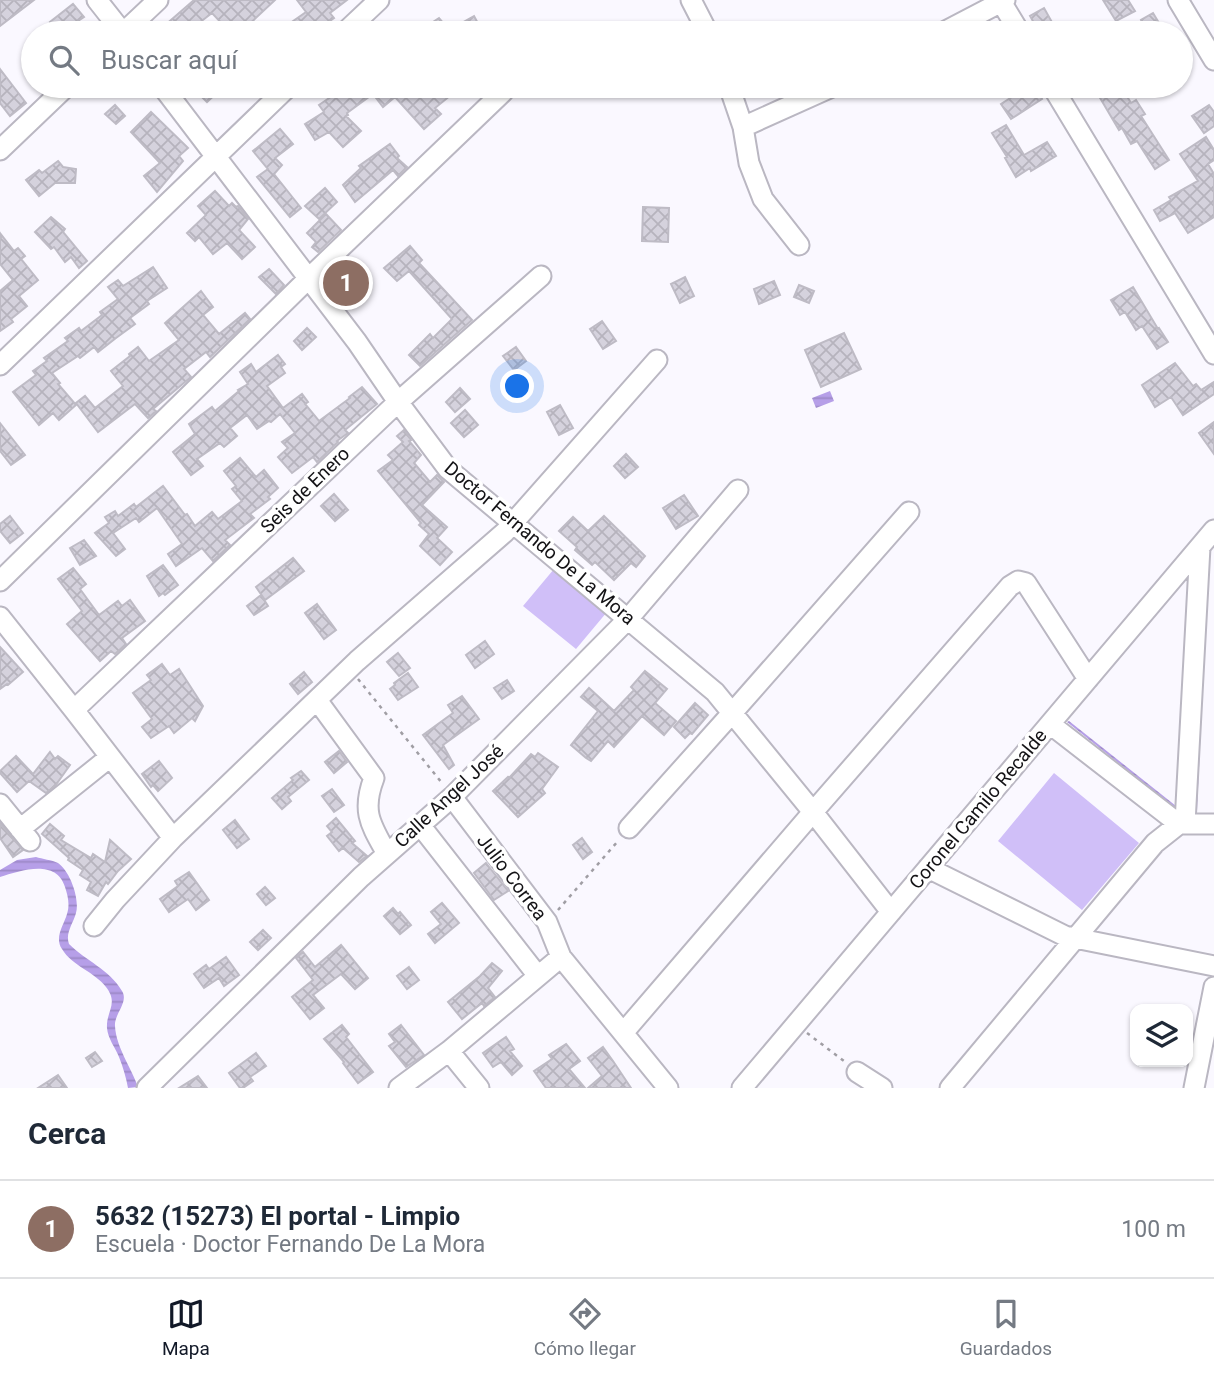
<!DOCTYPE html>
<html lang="es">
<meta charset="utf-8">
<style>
body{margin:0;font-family:Roboto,sans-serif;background:#f2f2f3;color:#1f2937}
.controls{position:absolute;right:21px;bottom:21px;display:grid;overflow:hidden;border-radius:14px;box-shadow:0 2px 5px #0004}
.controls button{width:63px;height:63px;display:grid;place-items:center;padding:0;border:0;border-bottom:2px solid #e0e1e3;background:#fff;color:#1f2937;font:35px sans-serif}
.you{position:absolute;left:518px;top:387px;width:24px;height:24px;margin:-18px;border:5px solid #fff;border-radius:50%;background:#1a73e8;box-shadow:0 0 0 10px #1a73e833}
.badge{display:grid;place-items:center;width:46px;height:46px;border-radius:50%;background:#111827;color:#fff;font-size:23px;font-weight:700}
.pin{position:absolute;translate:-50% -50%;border:4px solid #fff;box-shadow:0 2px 7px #0006}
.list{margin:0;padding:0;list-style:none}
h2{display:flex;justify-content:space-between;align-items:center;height:91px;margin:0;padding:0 28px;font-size:30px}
h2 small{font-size:23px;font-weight:400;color:#747a83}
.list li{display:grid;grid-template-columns:46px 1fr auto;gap:21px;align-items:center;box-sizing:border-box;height:98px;padding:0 28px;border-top:2px solid #e0e1e3}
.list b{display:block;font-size:26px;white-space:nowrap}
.list p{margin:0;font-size:23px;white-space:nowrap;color:#747a83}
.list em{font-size:23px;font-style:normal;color:#747a83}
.icon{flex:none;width:38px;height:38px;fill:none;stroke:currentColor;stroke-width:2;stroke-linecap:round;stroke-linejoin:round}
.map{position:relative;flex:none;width:1214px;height:1088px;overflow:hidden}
.search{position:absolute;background:#fff;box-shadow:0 2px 5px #0004;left:21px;right:21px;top:21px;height:77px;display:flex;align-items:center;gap:18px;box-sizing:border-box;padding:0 24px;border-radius:38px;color:#747a83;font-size:26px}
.sheet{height:189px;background:#fff}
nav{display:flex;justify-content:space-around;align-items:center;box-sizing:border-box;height:98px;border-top:2px solid #e0e1e3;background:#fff;font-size:19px;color:#747a83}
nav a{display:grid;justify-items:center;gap:4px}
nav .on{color:#111827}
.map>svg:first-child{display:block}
.garden{fill:#d0bff8}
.water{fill:url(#water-rules)}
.building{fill:url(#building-cross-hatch);stroke:#bebbc5;stroke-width:2}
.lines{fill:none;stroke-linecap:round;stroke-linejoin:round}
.minor-casing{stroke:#bab7c2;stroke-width:23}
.path{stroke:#a09ea4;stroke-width:2.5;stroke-dasharray:3.5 5;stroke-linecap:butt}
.minor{stroke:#fff;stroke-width:19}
.labels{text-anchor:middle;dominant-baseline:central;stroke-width:7;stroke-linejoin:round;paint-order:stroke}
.street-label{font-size:19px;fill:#131215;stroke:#fff}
</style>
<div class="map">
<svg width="1214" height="1088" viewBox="0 0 1214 1088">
<defs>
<pattern id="water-rules" width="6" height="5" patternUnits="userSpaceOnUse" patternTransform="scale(1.75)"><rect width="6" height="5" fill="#b69fe8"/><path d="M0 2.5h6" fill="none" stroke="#9c88c6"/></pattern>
<pattern id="building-cross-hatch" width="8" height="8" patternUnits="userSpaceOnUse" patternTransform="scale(1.75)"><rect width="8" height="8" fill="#d5d2dd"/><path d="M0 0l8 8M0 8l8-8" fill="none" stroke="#b6b3bd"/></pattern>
</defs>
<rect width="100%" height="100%" fill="#faf8ff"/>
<path class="garden" d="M554 569 607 612 576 649 523 606Z
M1054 773 1139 843 1082 910 998 841Z"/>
<path class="water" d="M830 391 834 401 816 408 812 398Z
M1208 556H1209L1197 810H1196Z
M1069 721 1176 806 1175 808 1067 722Z
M36 857C42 859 52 860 58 863 70 871 80 899 76 913 73 924 65 933 69 944 86 961 109 969 122 991 129 1002 114 1014 115 1026 116 1047 131 1067 138 1087L128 1088C126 1077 123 1067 119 1057 115 1047 108 1039 107 1028 106 1011 119 1004 106 987 95 972 72 966 62 949 54 937 64 925 67 914 70 905 68 896 65 887 56 858 20 871 0 877V870L17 860Z"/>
<path class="building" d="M0 0H34L0 26Z
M194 0H275L243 30 236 23 228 30 212 13 195 26 202 33H156Z
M297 0H347L330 13 334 18 313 33H276L306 12Z
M1103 0H1128L1135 11 1116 21Z
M73 4 84 17 78 21 89 33H59L50 22Z
M1044 8 1053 24 1039 32 1030 16Z
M1153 13 1165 33H1148L1141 20Z
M474 16 480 27 469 33H437L430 24 439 18 449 30Z
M0 69 26 103 10 116 0 103Z
M206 86H224L207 102 198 93Z
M347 86H462L435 108 441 114 424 129 395 97 383 107 373 94 347 113 348 115 346 116 361 131 343 147 329 132 315 140 305 124 324 112 319 105Z
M1029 86H1034L1042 99 1011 119 1001 104Z
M1093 86H1121L1131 103 1136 100 1145 114 1141 116 1169 160 1155 169 1137 141 1131 144 1122 128 1119 130Z
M115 105 125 116 116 124 105 114Z
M1209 105 1214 112V126L1204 133 1192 116Z
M151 112 188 148 179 156 183 161 157 192 144 176 160 163 131 132Z
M1006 125 1024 155 1047 142 1056 156 1031 171 1030 168 1016 177 1005 158 1007 157 992 133Z
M280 129 293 144 275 158 282 165 274 174 301 208 290 217 257 177 268 169 253 151Z
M1206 137 1214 150V160L1208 164 1214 174V217L1188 233 1175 213 1160 221 1154 210 1171 200 1169 197 1198 181 1180 154Z
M390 144 399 156 397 158 407 167 398 176 393 170 355 202 343 185 361 168 359 166Z
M58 161 63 167 76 169 75 183H55L39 196 26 180 39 170 42 173Z
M325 188 337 202 319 219 305 206Z
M215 191 229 206 232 203 236 207 238 206 248 219 239 230 255 247 242 259 227 243 213 254 199 237 195 241 187 233 206 215 198 206Z
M643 207 669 208 668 242 642 241Z
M326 214 341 230 318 252 312 247 316 242 307 233Z
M51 217 65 229 63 232 87 261 79 268 71 257 65 262 54 247 51 249 35 232Z
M0 233 14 251 18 248 25 256 21 259 38 280 19 296 27 306 11 319 13 322 0 331V291L13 280 0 264Z
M410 246 422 260 419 263 472 320 420 366 409 355 430 334 433 338 452 319 409 271 397 281 384 268Z
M153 267 167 288 147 301 149 304 130 318 135 324 116 338 98 352 94 347 80 358 78 356 52 373 60 383 58 384 76 405 59 420 53 413 39 425 13 392 36 375 33 371 47 361 44 358 68 341 65 338 79 328 81 331 102 315 100 312 118 299 108 287 118 280 123 286Z
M269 269 284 285 276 294 259 277Z
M685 277 694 296 680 303 671 284Z
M774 281 780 295 759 304 754 289Z
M799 285 814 291 809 303 794 297Z
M1133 287 1158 329 1159 328 1168 342 1157 349 1142 326 1136 330 1125 312 1120 315 1111 300Z
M201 291 213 307 203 315 219 334 245 313 250 319 210 357 206 352 184 369 191 377 153 409 156 411 148 418 135 404 98 432 76 403 85 396 95 408 123 386 111 371 130 356 129 354 138 347 149 361 179 340 165 323Z
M602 321 616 341 603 349 590 329Z
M307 328 316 337 302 350 294 341Z
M844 333 861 369 821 387 805 350Z
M516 347 526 361 514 370 503 356Z
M278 355 285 364 281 367 285 373 267 386 283 408 302 394 308 402 305 404 319 421 350 398 349 397 362 387 377 404 345 430 348 433 337 441 338 442 317 462 313 457 292 473 278 457 288 448 282 442 295 433 280 414 271 422 269 421 257 429 247 415 230 428 237 436 224 447 220 443 197 459 203 466 191 475 173 452 195 434 189 424 212 407 215 411 239 391 238 390 248 384 240 372 251 364 256 372Z
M1175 363 1193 386 1196 384 1201 390 1214 382V394L1183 415 1171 397 1155 407 1142 385Z
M460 388 470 399 455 412 446 402Z
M560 405 573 428 559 435 547 412Z
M465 410 478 425 464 437 451 423Z
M1214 422V454L1199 433Z
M0 423 25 455 11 465 0 451Z
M404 430 411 440 409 441 421 455 414 463 430 482 437 475 444 482 422 505 447 527 437 538 452 552 440 565 420 546 429 534 419 525 421 523 378 471 393 460 388 455 403 442 397 436Z
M626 454 638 467 625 478 614 466Z
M240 458 256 477 264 470 278 488 268 497 270 499 250 514 254 518 225 540 230 545 213 561 202 548 176 566 168 554 182 544 157 508 139 522 136 518 113 533 125 549 116 556 95 533 109 523 105 517 115 511 118 516 134 504 136 507 163 486 185 515 187 514 195 526 212 512 218 519 242 501 232 489 236 486 224 471Z
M334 494 348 510 335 521 321 506Z
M684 495 698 516 676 529 663 508Z
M10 516 23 533 10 543 0 531V524Z
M604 516 645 556 636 567 631 563 614 580 595 562 592 565 575 550 577 547 559 531 573 517 588 531Z
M84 540 96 556 80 565 70 548Z
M293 558 304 571 265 600 256 587Z
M163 565 178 585 165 595 163 593 159 596 147 576Z
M73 568 86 584 80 589 99 615 118 601 122 606 130 600 145 621 122 638 126 644 115 654 111 651 100 661 67 624 82 611 58 579Z
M261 595 268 606 254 615 247 606Z
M317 604 336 630 324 639 305 613Z
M485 641 494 654 475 668 466 655Z
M0 647 23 672 8 685 7 684 0 689Z
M398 653 410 668 399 676 387 662Z
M162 664 170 675 179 669 203 706 195 721 192 718 174 733 169 726 151 738 142 727 152 719 133 693 151 680 147 675Z
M645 671 667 689 655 703 676 721 664 735 642 716 614 747 608 741 591 761 586 758 571 745 598 711 581 697 589 688 614 711 634 690 631 687Z
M304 672 312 682 298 694 290 684Z
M408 673 418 687 398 700 390 689 395 685 394 683Z
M507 680 514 691 502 699 494 688Z
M462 696 479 719 443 745 454 765 449 769 423 735 453 713 448 705Z
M695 703 708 715 692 734 690 733 685 738 674 727Z
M339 751 347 762 334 773 325 762Z
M50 752 55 759 58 756 70 765 55 786 46 793 29 781 17 792 0 773V771L16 756 33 774Z
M538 753 558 767 542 789 545 793 518 817 493 791 508 777 509 778 531 754 535 757Z
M159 761 172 778 158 791 153 785 151 787 142 774Z
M301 771 309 780 288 797 291 801 282 809 272 798 293 780 291 778Z
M332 789 344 805 334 812 322 796Z
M336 818 355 841 352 843 367 856 359 862 343 848 339 851 327 836 332 832 327 826Z
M235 820 249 839 237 848 223 830Z
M0 823 23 850 13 857 0 838Z
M50 824 64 836 61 840 91 858 93 854 105 862 110 840 131 859 118 871 108 884 106 882 98 896 87 890 91 882 80 875 83 870 68 860 69 858 42 834Z
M582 838 592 852 583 859 573 845Z
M486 863 508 891 494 900 474 873Z
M189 872 209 900 196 910 188 899 169 912 160 899 178 886 175 881Z
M265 887 275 898 266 905 257 894Z
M442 903 459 923 435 943 428 934 441 924 431 912Z
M393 908 398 914 400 912 411 925 400 934 384 916Z
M263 930 271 938 258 950 250 942Z
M341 945 368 978 355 989 341 974 313 995 324 1008 310 1019 292 997 313 980 296 958 303 952 315 967Z
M226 957 239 975 224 986 219 978 204 988 194 974 206 965 209 969Z
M492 963 502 971 488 988 495 997 484 1006 482 1003 462 1019 448 1002 480 976Z
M409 967 419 980 407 989 397 976Z
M342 1025 349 1034 346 1037 373 1072 358 1083 343 1063 344 1062 324 1039Z
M401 1025 424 1055 406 1067 389 1046 395 1042 389 1034Z
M506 1037 514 1049 510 1051 522 1066 512 1075 501 1062 493 1067 483 1053Z
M566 1044 580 1061 569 1069 585 1088H546L534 1071 552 1059 549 1055Z
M603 1047 613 1061 631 1088H588L602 1076 588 1058Z
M95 1052 102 1061 92 1067 86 1058Z
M256 1053 266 1066 250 1077 253 1081 243 1088H240L229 1073Z
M58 1075 67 1088H38Z
M198 1076 207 1088H179Z"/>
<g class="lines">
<g class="minor-casing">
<path id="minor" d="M97 0 123 33
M691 0 708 33
M1000 0 1020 33
M1178 0 1214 60
M123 33 158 0
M344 33 379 0
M942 33 1005 0
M162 86 357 342 398 402 448 469 715 692 813 812 891 912
M729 86 743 127 749 163 763 199 799 245
M1052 86 1214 354
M743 127 834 86
M0 150 67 86
M0 365 289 86
M0 581 309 278 503 92
M0 617 74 710 173 838
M317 700 374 778C361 812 371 825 387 854
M74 710 398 402 541 276
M1050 724 1179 824
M452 797 547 922 561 957 668 1088
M0 804 30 841
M1185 823 1200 547
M420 825 538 976
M629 828 733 712 909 512
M20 829 110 757
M928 868 1065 936 1214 966
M94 926 115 900 173 838 357 661 505 532 657 360
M623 1033 813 812 1010 586 1018 581 1026 583 1088 679
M449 1051 479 1088
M857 1072 882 1088
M147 1088 361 877 452 797 628 619 738 490
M399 1088 449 1051 561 957
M742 1088 1214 530
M950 1088 1155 843 1179 824H1214
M1194 1088 1214 987"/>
</g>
<path class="path" d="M358 679 442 783
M558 910 618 841
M807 1033 844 1061"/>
<use href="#minor" class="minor"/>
</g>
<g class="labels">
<g class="street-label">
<text transform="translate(305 490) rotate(-44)">Seis de Enero</text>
<text transform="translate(540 543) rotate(40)">Doctor Fernando De La Mora</text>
<text transform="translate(449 796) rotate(-43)">Calle Angel José</text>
<text transform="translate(978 809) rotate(-50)">Coronel Camilo Recalde</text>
<text transform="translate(512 877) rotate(53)">Julio Correa</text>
</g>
</g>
</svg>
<div class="controls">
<button><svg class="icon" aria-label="layers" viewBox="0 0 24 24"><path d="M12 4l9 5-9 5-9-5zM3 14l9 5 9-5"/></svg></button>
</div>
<div class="you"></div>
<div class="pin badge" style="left:346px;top:283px;background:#8d6e63">1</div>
<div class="search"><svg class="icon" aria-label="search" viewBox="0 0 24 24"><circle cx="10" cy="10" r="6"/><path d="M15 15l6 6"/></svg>Buscar aquí</div>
</div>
<section class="sheet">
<h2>Cerca<small></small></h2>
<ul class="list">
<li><span class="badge" style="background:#8d6e63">1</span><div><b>5632 (15273) El portal - Limpio</b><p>Escuela · Doctor Fernando De La Mora</p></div><em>100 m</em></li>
</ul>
</section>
<nav>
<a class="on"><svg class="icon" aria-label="map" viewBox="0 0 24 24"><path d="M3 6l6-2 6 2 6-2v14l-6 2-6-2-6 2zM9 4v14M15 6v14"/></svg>Mapa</a>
<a><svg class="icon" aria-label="directions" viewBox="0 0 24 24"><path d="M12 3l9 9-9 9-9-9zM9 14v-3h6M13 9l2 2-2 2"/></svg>Cómo llegar</a>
<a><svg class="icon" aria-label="saved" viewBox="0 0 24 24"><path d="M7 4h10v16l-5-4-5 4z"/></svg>Guardados</a>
</nav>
